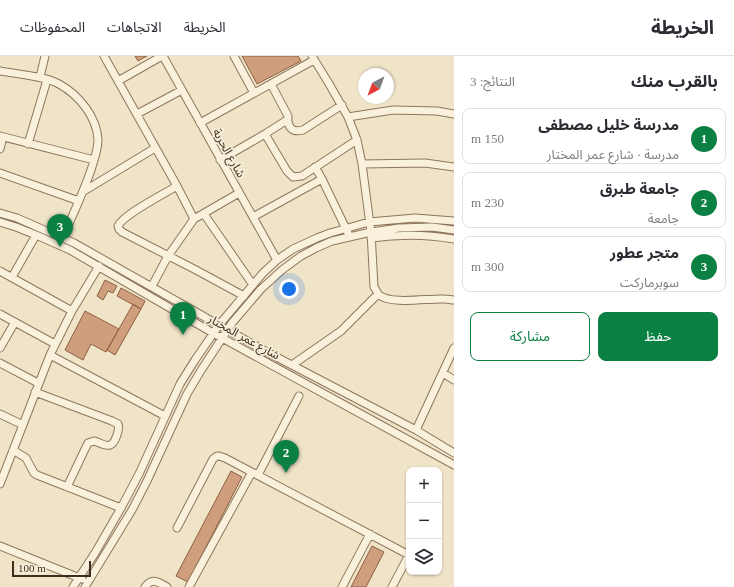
<!DOCTYPE html>
<html lang="ar">
<meta charset="utf-8">
<style>
body{margin:0;font-family:"Times New Roman","Noto Sans Arabic",serif;background:#f7f7f7;color:#2b2b33;direction:rtl}
.controls{position:absolute;right:12px;bottom:12px;display:grid;overflow:hidden;border-radius:8px;box-shadow:0 1px 3px #0004}
.controls button{width:36px;height:36px;display:grid;place-items:center;padding:0;border:0;border-bottom:1px solid #e1e1e2;background:#fff;color:#2b2b33;font:20px sans-serif}
.compass{position:absolute;left:358px;top:12px;width:36px;height:36px;border-radius:50%;background:#fff;box-shadow:0 1px 3px #0004;rotate:221deg}
.scale{position:absolute;left:12px;bottom:10px;width:79px;box-sizing:border-box;padding-left:4px;border:2px solid #3d2e20;border-top:0;font-size:11px;line-height:14px;white-space:nowrap;color:#3d2e20;-webkit-text-stroke:3px #f7eed8;paint-order:stroke}
.you{position:absolute;left:289px;top:233px;width:14px;height:14px;margin:-10px;border:3px solid #fff;border-radius:50%;background:#1a73e8;box-shadow:0 0 0 6px #1a73e833}
.badge{display:grid;place-items:center;width:26px;height:26px;border-radius:50%;background:#0b8043;color:#fff;font-size:13px;font-weight:700}
.pin{position:absolute;translate:-50% -33px;filter:drop-shadow(0 1px 2px #0008)}
.pin::after{content:'';position:absolute;top:21px;width:14px;height:12px;background:inherit;clip-path:polygon(0 0,100% 0,50% 100%)}
.list{margin:0;padding:0;list-style:none}
h2{display:flex;justify-content:space-between;align-items:center;height:52px;margin:0;padding:0 16px;font-size:17px}
h2 small{font-size:13px;font-weight:400;color:#7c7c81}
.list li{display:grid;grid-template-columns:26px 1fr auto;gap:12px;align-items:center;box-sizing:border-box;height:56px;margin:0 8px 8px;padding:0 8px;border:1px solid #e1e1e2;border-radius:8px}
.list b{display:block;font-size:15px;white-space:nowrap}
.list p{margin:0;font-size:13px;white-space:nowrap;color:#7c7c81}
.list em{font-size:13px;font-style:normal;color:#7c7c81}
.actions{display:flex;gap:8px;padding:12px 16px}
.actions a{flex:1;padding:9px 0;border:1px solid #0b8043;border-radius:8px;text-align:center;font-size:14px;color:#0b8043}
.actions .main{background:#0b8043;color:#fff}
.icon{flex:none;width:22px;height:22px;fill:none;stroke:currentColor;stroke-width:2;stroke-linecap:round;stroke-linejoin:round}
.map{position:relative;flex:none;width:454px;height:531px;overflow:hidden;direction:ltr}
header{display:flex;align-items:center;gap:24px;box-sizing:border-box;height:56px;padding:0 20px;background:#fff;border-bottom:1px solid #e1e1e2}
header strong{font-size:19px}
nav{display:flex;gap:22px;margin-inline-start:auto;font-size:14px}
main{display:flex}
aside{flex:1;background:#fff}
.map>svg:first-child{display:block}
.building{fill:#cf9f7d;stroke:#8d5f41}
.lines{fill:none;stroke-linecap:round;stroke-linejoin:round}
.minor-casing{stroke:#8d765c;stroke-width:9}
.minor{stroke:#faf1dc;stroke-width:7}
.labels{text-anchor:middle;dominant-baseline:central;stroke-width:3.5;stroke-linejoin:round;paint-order:stroke}
.street-label{font-size:12px;fill:#3d2e20;stroke:#f7eed8}
</style>
<header>
<strong>الخريطة</strong>
<nav><a>الخريطة</a><a>الاتجاهات</a><a>المحفوظات</a></nav>
</header>
<main>
<aside>
<h2>بالقرب منك<small>النتائج: 3</small></h2>
<ul class="list">
<li><span class="badge">1</span><div><b>مدرسة خليل مصطفى</b><p>مدرسة · شارع عمر المختار</p></div><em>150 m</em></li>
<li><span class="badge">2</span><div><b>جامعة طبرق</b><p>جامعة</p></div><em>230 m</em></li>
<li><span class="badge">3</span><div><b>متجر عطور</b><p>سوبرماركت</p></div><em>300 m</em></li>
</ul>
<div class="actions"><a class="main">حفظ</a><a>مشاركة</a></div>
</aside>
<div class="map">
<svg width="454" height="531" viewBox="0 0 454 531">
<rect width="100%" height="100%" fill="#f0e4c8"/>
<path class="building" d="M135 0H147L138 5Z
M242 0H298L301 5 257 28Z
M105 224 117 230 113 237 108 235 103 244 97 240Z
M121 232 145 245 141 253 117 240Z
M133 248 141 253 115 299 107 294Z
M85 255 119 273 106 296 91 288 83 304 65 294Z
M231 415 242 421 188 526 176 520Z
M372 490 384 496 366 531H351Z"/>
<g class="lines">
<g class="minor-casing">
<path id="minor" d="M104 0 177 130 194 163
M163 0 277 204
M234 0 254 37
M312 0 328 26 348 61 357 84 362 108 371 176 374 231C376 233 377 237 379 239 392 249 429 242 445 243 448 243 451 244 454 244
M0 15C17 18 45 20 59 28 79 39 97 61 98 84 98 94 94 104 91 114 83 137 73 159 63 181
M40 21 45 0
M118 25 162 0
M271 28 288 60C287 71 292 77 303 74L342 49
M137 58 182 34
M348 61 393 54 437 55 454 58
M200 67 314 4
M265 78 287 115 293 121 302 120 357 84
M0 80 94 104
M28 88 47 24
M0 93 3 81
M220 104 265 78 287 64
M362 108 425 107 454 111
M315 111 322 123 348 177
M0 117 79 145
M177 130C164 138 124 158 118 170L119 173 122 176 196 214 244 240
M84 135 155 92
M0 157 17 162 74 187 265 295 416 374 454 397
M204 158 253 229
M253 161 322 123
M0 166 16 171 36 179 70 194 213 277 454 409
M371 182C399 178 426 178 454 183
M0 215 72 255
M12 221 36 179
M152 230 168 200 194 163 239 137
M0 258 55 288
M0 292 15 266
M50 299 165 360
M0 307 38 327
M292 309 341 275 378 238
M443 317 454 324
M35 336 112 365C114 366 116 367 118 368 120 373 115 388 110 389 105 391 99 386 94 385L88 387 86 391 67 431
M0 358 23 369
M416 374 454 292
M13 394 26 402 34 417 37 419 121 452
M258 419 299 340
M0 428 50 299 72 255 99 210
M177 472 213 403 217 400H219L225 402 409 499
M0 490 82 523
M73 531 95 497 121 452 139 418 180 328 195 304 219 269 263 217 277 204 293 193 317 182 330 177 369 166 415 162 454 165
M85 531 132 454 147 425 187 338 200 316 232 267 261 233 270 225 282 214 301 200 316 192 332 185 371 176 399 172 432 171 454 174
M145 531C152 521 158 526 167 531
M189 531 252 416
M342 531 370 478
M392 531 409 499"/>
</g>
<use href="#minor" class="minor"/>
</g>
<g class="labels">
<g class="street-label">
<text transform="translate(229 97) rotate(61)">شارع الحرية</text>
<text transform="translate(244 281) rotate(29)">شارع عمر المختار</text>
</g>
</g>
</svg>
<div class="controls">
<button>+</button>
<button>−</button>
<button><svg class="icon" aria-label="layers" viewBox="0 0 24 24"><path d="M12 4l9 5-9 5-9-5zM3 14l9 5 9-5"/></svg></button>
</div>
<svg class="compass" viewBox="-18 -18 36 36"><path d="M0-13l5 13h-10z" fill="#e53935"/><path d="M0 13l5-13h-10z" fill="#7c7c81"/></svg>
<div class="scale">100 m</div>
<div class="you"></div>
<div class="pin badge" style="left:183px;top:279px">1</div>
<div class="pin badge" style="left:286px;top:417px">2</div>
<div class="pin badge" style="left:60px;top:191px">3</div>
</div>
</main>
